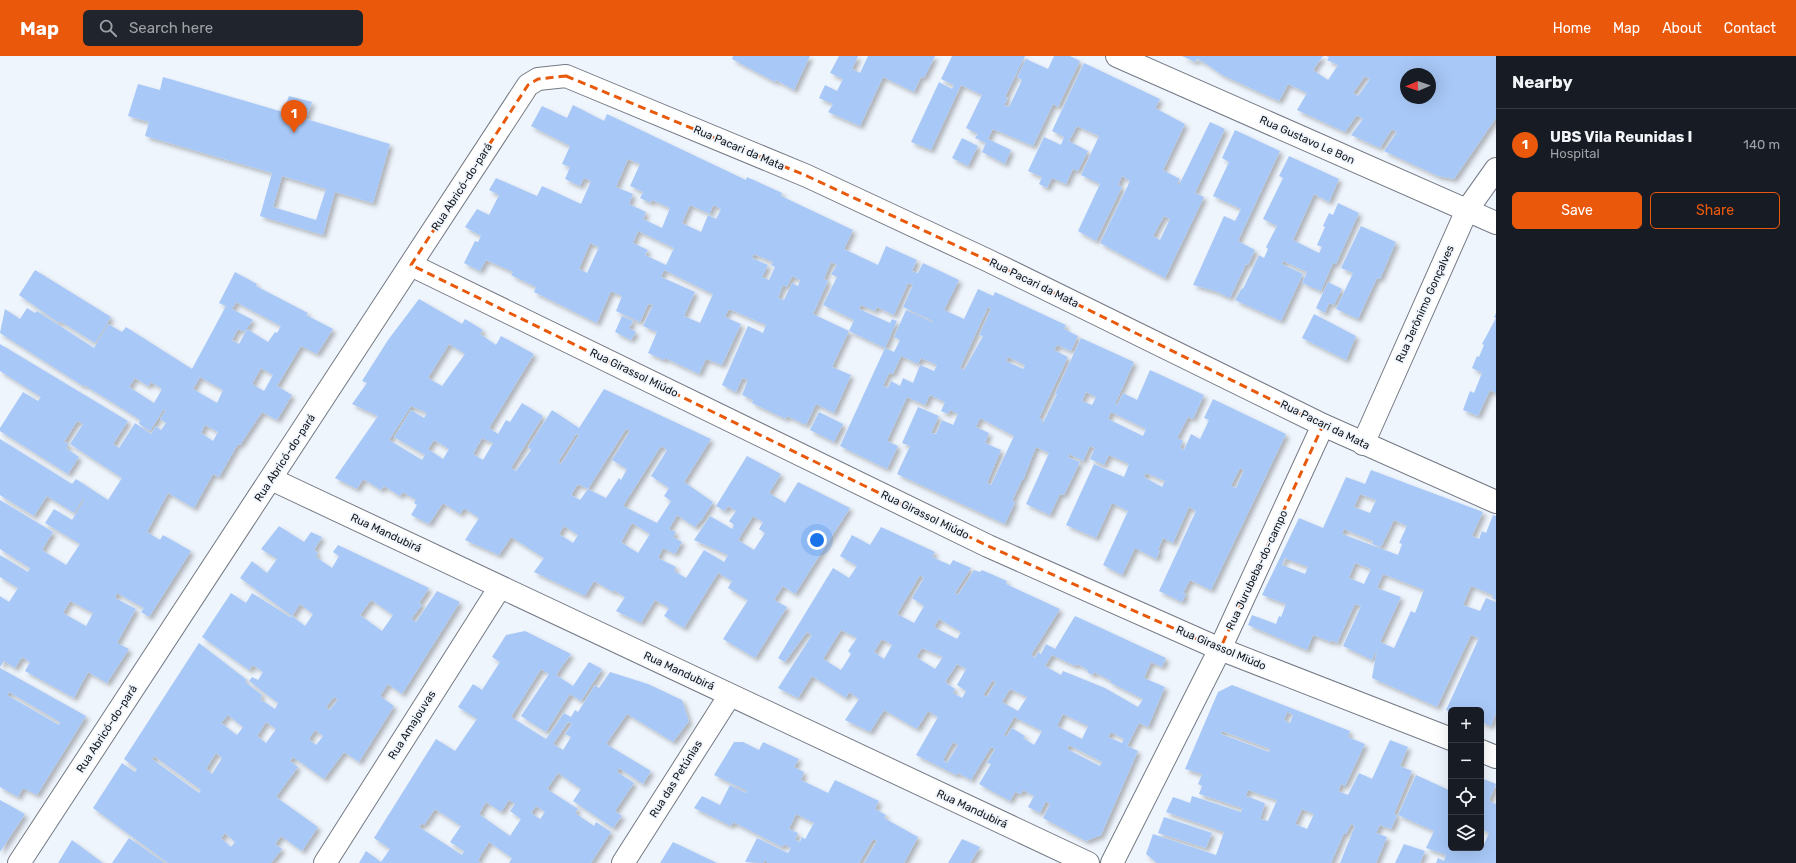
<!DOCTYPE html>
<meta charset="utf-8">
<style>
body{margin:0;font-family:Rubik,sans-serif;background:#20242c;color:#f1f3f6}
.controls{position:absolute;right:12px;bottom:12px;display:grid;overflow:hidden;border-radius:6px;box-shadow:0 4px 16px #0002}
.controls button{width:36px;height:36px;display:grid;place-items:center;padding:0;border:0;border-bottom:1px solid #363941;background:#171b24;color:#f1f3f6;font:20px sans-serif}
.compass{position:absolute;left:1400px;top:12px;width:36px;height:36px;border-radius:50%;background:#171b24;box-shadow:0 4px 16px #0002;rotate:268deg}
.you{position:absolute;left:817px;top:484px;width:14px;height:14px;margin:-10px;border:3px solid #fff;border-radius:50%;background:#1a73e8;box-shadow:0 0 0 6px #1a73e833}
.badge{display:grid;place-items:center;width:26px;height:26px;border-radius:50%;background:#ea580c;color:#fff;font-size:13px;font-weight:700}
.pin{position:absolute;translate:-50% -33px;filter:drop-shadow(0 1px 2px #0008)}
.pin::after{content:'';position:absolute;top:21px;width:14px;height:12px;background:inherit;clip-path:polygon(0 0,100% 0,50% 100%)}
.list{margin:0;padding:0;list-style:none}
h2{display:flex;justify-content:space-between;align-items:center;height:52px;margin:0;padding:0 16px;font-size:17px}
h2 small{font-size:13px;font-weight:400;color:#9ea1a6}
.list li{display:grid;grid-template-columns:26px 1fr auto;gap:12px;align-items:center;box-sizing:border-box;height:72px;padding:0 16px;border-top:1px solid #363941}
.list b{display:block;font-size:15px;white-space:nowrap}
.list p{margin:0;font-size:13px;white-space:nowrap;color:#9ea1a6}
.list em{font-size:13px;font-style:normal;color:#9ea1a6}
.actions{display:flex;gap:8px;padding:12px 16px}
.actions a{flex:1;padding:9px 0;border:1px solid #ea580c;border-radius:6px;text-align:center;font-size:14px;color:#ea580c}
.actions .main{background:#ea580c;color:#fff}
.icon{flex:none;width:22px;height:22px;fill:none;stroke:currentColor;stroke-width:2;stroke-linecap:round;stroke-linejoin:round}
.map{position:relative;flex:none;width:1496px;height:807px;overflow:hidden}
header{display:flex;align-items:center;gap:24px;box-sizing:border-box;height:56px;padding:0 20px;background:#ea580c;color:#fff}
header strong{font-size:19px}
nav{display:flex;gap:22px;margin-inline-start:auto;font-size:14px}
.search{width:280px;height:36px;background:#20242c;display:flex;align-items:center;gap:10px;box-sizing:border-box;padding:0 14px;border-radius:6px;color:#9ea1a6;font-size:15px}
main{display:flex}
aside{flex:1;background:#171b24}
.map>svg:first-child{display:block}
.building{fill:#a8c8f7;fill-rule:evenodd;filter:url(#shadow)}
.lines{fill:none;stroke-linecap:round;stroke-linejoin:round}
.minor-casing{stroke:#747a84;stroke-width:24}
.minor{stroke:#fff;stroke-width:22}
.marked{fill:none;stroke:#e8590c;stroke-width:3;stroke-dasharray:8 5;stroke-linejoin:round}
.labels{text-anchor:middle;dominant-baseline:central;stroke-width:3.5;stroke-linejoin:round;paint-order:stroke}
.street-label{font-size:11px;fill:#121418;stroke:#eff5fd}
</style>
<header>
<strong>Map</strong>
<div class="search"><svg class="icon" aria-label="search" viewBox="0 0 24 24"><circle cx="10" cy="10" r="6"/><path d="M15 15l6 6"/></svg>Search here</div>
<nav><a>Home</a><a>Map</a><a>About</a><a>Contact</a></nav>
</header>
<main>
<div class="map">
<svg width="1496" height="807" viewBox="0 0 1496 807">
<defs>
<filter id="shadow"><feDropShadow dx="3.5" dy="3.5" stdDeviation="2" flood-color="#0004"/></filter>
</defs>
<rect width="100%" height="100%" fill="#eff5fd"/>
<path class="building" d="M733 0H810L794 34 776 24 775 26 732 3Z
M839 0H858L852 13 860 17 868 0H935L924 22 921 21 914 36 883 21 860 70 828 56 833 48 819 42 825 29 837 35 843 23 830 17Z
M952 0H1025L1005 41 1008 42 1004 49 1009 51 1022 24 1017 21 1026 3 1048 13 1054 0H1070L1080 5 1058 51 1053 48 1033 90 993 73 988 83 1011 94 1005 108 982 96 986 87 975 82 978 78 966 72 982 39 961 29 931 94 911 86 939 26 952 33 954 29 941 23Z
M1182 0H1323L1313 14 1328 24 1338 9 1327 4 1329 1 1326 0H1496V62L1454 123 1438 120 1384 95 1397 76 1392 73 1380 92 1351 79 1363 63 1357 59 1345 76 1297 54 1307 37 1288 28 1279 45 1222 19 1205 7 1197 3 1195 6ZM1406 18H1430V42H1406ZM1365 20 1370 23 1358 40 1353 37Z
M1084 7 1160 43 1155 52 1185 68 1163 114 1180 123 1177 128 1179 129 1210 66 1225 73 1195 137 1204 141 1165 222 1100 187 1130 125 1122 120 1118 129 1122 131 1096 185 1078 175 1100 128 1081 119 1099 80 1077 70 1069 85 1088 95 1078 115 1073 113 1066 128 1052 122 1047 132 1039 128 1042 121 1028 115 1044 81 1061 89 1064 81 1052 75ZM1164 160 1170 163 1160 184 1153 180Z
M163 21 283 56 289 40 312 46 306 63 390 88 373 147 335 136 323 179 260 160 272 117 145 80 149 66 128 60 138 28 160 34ZM282 120 326 133 316 164 273 151Z
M573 49 604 65 607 58 746 124 747 121 782 137 781 140 853 174 844 193 878 209 886 190 917 204 912 215 918 217 923 207 959 224 944 254 964 263 978 233 993 240 995 236 1066 269 1064 273 1078 280 1071 295 1057 289 1054 294 1068 301 1039 362 1043 364 1041 367H1043L1057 338H1055L1081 282 1134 306 1115 348 1117 349 1123 337 1137 344 1150 314 1204 339 1193 363 1188 361 1177 382 1183 385 1180 392 1184 394 1191 378 1200 383 1209 364 1204 362 1213 343 1286 378 1211 534 1190 524 1183 537 1186 538 1182 546 1159 535 1196 455 1189 451 1173 487 1163 482 1158 494 1160 495 1156 503 1135 492 1122 519 1103 509 1128 455 1112 447 1096 482 1066 469 1094 408 1124 421 1129 408 1109 399 1104 409 1090 403 1095 392 1090 390 1083 405 1069 398 1068 401 1080 406 1064 439 1060 438 1050 459 1026 448 1049 397 1036 391 1023 424H1022L1012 445 1015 446 1005 468 897 418 910 390 902 387 918 351 939 360 931 377 936 378 942 364 953 369 958 358 950 354 948 358 941 355 945 346 930 339 925 349 907 341 887 385 898 390 887 413 840 390 885 292 849 275 854 264 823 249 837 221 831 218 837 209 831 206 824 223 828 225 813 258 849 275 832 311 851 319 834 357 816 348 806 369 787 360 786 363 752 347 753 344 742 339 748 324 742 322 736 336 722 329 748 270 763 277 766 269 729 253 725 261 741 268 722 309 706 303 699 318 665 302 664 304 648 297 657 276 643 270 653 249 648 248 640 266 616 255 622 240 611 235 597 267 534 236 536 231 511 219 513 216 486 204 480 215 464 207 475 185 478 186 481 180 465 171 477 153 489 159 499 139 489 134 496 122 537 140 542 130 581 148 591 125 584 122 580 130 565 123 570 111 562 108 570 90 531 70 542 50 567 62ZM628 103 640 108 630 130 643 136 640 142 651 147 652 144 670 152 662 172 643 163 646 156 629 148 633 138 616 131ZM690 149 710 158 713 149 721 153 716 163 708 159 701 176 682 167ZM638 175 674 192 666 209 645 199 648 194 633 187ZM590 187 599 191 587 217 579 213ZM754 198 773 206 771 209 775 211 769 224 762 221 768 209 752 202ZM664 214 713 238 700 267 684 260 695 236 661 221ZM792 220 800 224 798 230 792 227 784 244 778 242 783 229 787 231ZM908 227 913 229 903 251 933 265 932 266 906 254 894 281 900 284 894 296 885 292 897 265 892 263 890 267 859 253 861 249 875 255 877 251 894 259ZM988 251 991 253 979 279 983 280 964 314 960 312ZM901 300 918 308 921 302 937 309 934 315 920 309 913 327 903 322 900 330 891 325 888 332 883 330 889 317 893 318ZM1008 301 1025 309 1023 313 1006 305ZM1086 336 1096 341 1092 349 1082 345ZM1111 356 1146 373 1143 380 1108 363ZM980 362 1014 380 991 429 987 427 1001 394 985 387 989 377 976 371ZM1240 412 1244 414 1236 432 1231 430ZM1146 417 1165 425 1162 431 1144 421Z
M1235 74 1280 95 1238 185 1255 194 1248 209 1246 208 1230 242 1215 235 1193 229 1224 160 1235 165 1241 153 1213 140 1229 106 1222 102Z
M962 82 978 90 968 110 952 102Z
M1289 100 1339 123 1329 146 1314 138 1293 184 1319 197 1322 191 1317 189 1325 171 1323 170 1329 157 1333 159 1338 147 1359 157 1336 208 1333 207 1321 235 1302 227 1307 216 1283 205 1282 208 1303 218 1281 265 1235 244 1242 232 1243 233 1259 199 1264 202 1268 193 1266 191 1277 170 1263 163 1283 122 1279 120Z
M1361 170 1396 186 1380 223 1377 222 1358 263 1336 253 1353 217 1341 212Z
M35 214 111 261 95 287 60 265 59 267 19 239Z
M235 216 257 228 256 230 308 257 306 259 333 273 317 298 301 290 277 330 292 339 277 364 262 356 240 389 238 388 219 421 213 418 194 452 168 437 147 476 160 484 163 479 191 495 149 561 141 556 144 552 117 537 115 542 136 553 117 587 129 593 107 627 88 616 74 642 25 615 30 606 22 601 15 612 4 605 0 611V540L9 546 18 532 0 521V499L28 516 30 512 0 493V444L53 476 42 494 66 509 80 488 45 467 54 453 72 464 84 444 83 443 74 457 47 440 34 460 0 439V383L72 428 76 423 108 444 122 422 70 388 83 368 77 365 64 386 69 388 66 392 79 401 68 418 0 375V372L23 336 38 345 41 341 0 315V288L128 365 113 388 119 392 135 367 151 378 156 370 161 374 166 367 160 363 166 354 164 353 150 375 139 368 140 364 123 353 84 329 83 330 0 277 5 253 20 263 27 252 35 257 37 255 94 292 108 268 122 276 126 271 192 313 226 250 219 247ZM236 246 281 270 277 277 275 276 268 286 247 273 239 288 232 284 238 273 244 276 253 264 232 253ZM261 312 273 319 264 335 252 328ZM200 321 223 334 217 347 193 333ZM135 322 148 330 151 326 162 333 154 347 129 331ZM205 369 218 376 213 385 201 377ZM70 545 93 557 86 570 63 557Z
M1328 226 1342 233 1334 249 1329 247 1325 257 1316 252Z
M419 243 462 268 465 263 483 274 480 278 496 289 501 280 534 298 489 372 498 378 506 364 510 366 522 347 543 360 511 412 516 415 531 394 528 391 552 354 579 372 604 333 711 383 684 426 713 446 701 465H700L695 471 677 459 669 473 676 476 673 481 682 486 675 498 663 492 658 502 676 511 674 515 686 522 704 494 724 506 728 499 694 484 710 460 732 473 734 469 729 465 736 455 728 450 725 455 716 450 747 400 781 418 769 437 785 447 798 426 850 452 795 538 783 530 774 544 787 551 755 602 723 583 748 544 728 532 732 525 718 517 684 572 664 560 669 552 655 544 641 567 616 555 625 541 614 534 613 536 594 525 585 540 534 516 544 502 511 481 499 499 465 484 479 462 464 452 460 458 443 447 429 468 411 459 417 449 414 447 416 444 403 436 400 440 384 430 381 434 363 423 357 433 335 422 378 360 352 348 367 327 362 325 388 284ZM449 288 465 298 442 330 428 322ZM411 350 427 357 424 362 411 354 394 381 425 399 422 404 389 384ZM626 373 630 375 612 404 627 413 621 424 619 422 606 442 588 433 580 444 571 439 578 428 588 433ZM576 378 579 379 561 408 558 406ZM482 382 493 387 483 404 473 398ZM434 384 449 393 443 403 428 393ZM661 390 667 394 651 420 669 432 664 440 671 445 657 467 623 450ZM753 460 763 466 759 473 765 477 754 494 738 484ZM632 467 650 478 638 497 621 486ZM564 470 578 479 573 487 559 478Z
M1496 257V337L1490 334 1478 360 1463 354 1470 335 1474 337 1482 317 1472 312 1477 300 1479 301 1484 289 1482 288 1496 262 1494 261Z
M1314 258 1356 280 1346 304 1302 282Z
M622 260 633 265 629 272 636 276 631 284 615 276Z
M819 356 843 368 834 386 810 374Z
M1371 414 1483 456 1472 480 1479 483 1482 475 1486 477 1493 459 1496 460V544L1492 542 1493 539 1471 530 1463 549 1480 555 1486 542 1496 546V657L1491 670 1481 666V654H1451V656L1446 654 1479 582 1471 579 1437 651 1372 622 1377 593 1372 604 1343 590 1361 550 1355 548 1337 587 1332 584 1331 586 1313 579 1307 594 1248 569 1252 559 1276 568 1279 560 1281 561 1286 548 1262 539 1299 462 1323 472 1346 421 1365 428ZM1360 438 1376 444 1370 457 1354 451ZM1394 464 1407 470 1399 487 1402 488 1398 499 1342 478 1344 473 1373 485 1372 488 1381 491ZM1285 502 1308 511 1305 518 1282 509ZM1355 507 1371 513 1364 528 1349 522ZM1383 518 1424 534 1415 557 1411 555 1394 592 1380 586 1401 541 1377 532Z
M279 470 304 486 311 476 322 481 314 494 318 497 316 501 332 512 339 500 333 496 338 489 429 532 419 547 422 549 411 563 416 566 437 535 460 546 402 638 388 628 380 640 394 650 359 706 344 696 324 723 293 701 290 705 298 711 276 741 318 771 302 795 281 780 275 788 282 793 271 807H168L93 752 122 707 135 716 137 713 124 703 199 587 247 624 245 626 262 639 260 643 275 653 278 647 249 625 252 621 258 624 263 616 253 609 249 614 202 581 231 537 246 547 252 537 290 561 292 560 240 522 252 505 267 517 277 503 261 493ZM371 544 393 559 382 575 360 559ZM300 548 313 558 305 570 292 560ZM334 641 338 643 330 654 326 651ZM228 659 243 671 237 679 221 667ZM266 666 276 673 266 687 257 680ZM315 674 323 680 316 689 309 683ZM216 697 222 702 212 718 206 713ZM154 700 201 734 199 737 152 703ZM225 777 235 786 231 791 221 782Z
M881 471 935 496 932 501 950 509 953 504 971 512 955 537 958 539 974 514 980 516 982 514 1007 525 1006 528 1060 553 1031 599 1035 602 1038 596 1041 598 1046 588 1055 593 1075 560 1166 602 1162 611 1151 606 1144 622 1165 631 1148 671 1139 667 1127 690 1138 695 1101 779 1086 785 1043 762 1050 748 1046 745 1040 757 1028 751 1034 740 1023 734 1021 738 1015 736 1010 745 979 728 991 708 987 707 995 693 991 691 971 724 958 717 956 719 916 699 938 661 928 655 917 673 884 654 870 676 845 664 859 643 849 636 846 642 812 620 798 642 778 632 812 579 807 576 785 606 778 602 833 512 849 522 857 510 840 500 852 479 870 489ZM920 519 924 522 912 542 924 550 914 567 897 558ZM939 563 961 576 957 583 934 571ZM841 574 857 582 848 595 851 598 841 614 823 603ZM882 583 892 589 884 603 874 596ZM922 592 943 601 935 613 916 601ZM1052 599 1075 610 1077 608 1088 614 1087 616 1093 619 1094 616 1111 625V627L1143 643 1138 651 1105 632 1063 615 1061 619 1045 610ZM957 608 966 613 957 629 966 635 962 642 953 637 955 633 945 626ZM993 624 996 626 987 641 983 639ZM1010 633 1027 641 1018 655 1002 646ZM1063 658 1088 670 1082 683 1057 670ZM1014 661 1042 675 1034 689 1023 682 1025 680 1012 672 1006 681 1004 679ZM1111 676 1124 683 1122 687 1108 681ZM953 686 958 689 947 707 943 704ZM1069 689 1102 706 1100 710 1067 693Z
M525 575 571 598 556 619 573 630 589 606 602 613 581 645 570 638 546 676 521 660 549 618 541 613 511 661 546 683 564 657 571 661 575 654 578 656 595 629 599 632 610 616 648 628 682 644 689 665 673 686 627 658 606 688 651 715 643 728 619 712 617 716 634 727 615 755 622 760 613 772 573 745 581 733 558 717 547 733 578 753 575 757 594 770 596 766 611 776 591 807H509L512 802 489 786 478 804 481 807H359L366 795 381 806 390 793 374 782 436 683 455 695 477 663 458 651 473 628 482 634 500 606 492 601 506 579ZM568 666 572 668 565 678 571 681 563 694 553 688ZM509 744 515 748 510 755 521 763 510 780 479 758 486 746 501 756ZM536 750 545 756 540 763 531 757ZM435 753 461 770 450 786 464 795 462 799 419 771 422 767 424 769Z
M0 612 86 660 37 739 23 732 18 741 0 731ZM9 636 60 666 59 669 7 639Z
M1232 629 1350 675 1348 681 1365 688 1345 730 1341 728 1338 735 1348 739 1359 717 1372 723 1390 684 1408 691 1400 710 1412 715 1394 758 1397 760 1391 773 1380 769 1376 777 1387 781 1376 807H1340L1355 770 1351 768 1346 778 1344 777 1331 807H1157L1146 798 1153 778 1216 799 1224 776 1166 756 1173 741 1190 747 1192 740 1241 756 1242 752 1199 738 1202 730 1198 728 1202 718 1185 713 1218 636ZM1287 656 1293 659 1290 667 1284 664ZM1222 675 1270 693 1269 696 1221 678ZM1248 734 1277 744 1268 765 1260 763 1265 747 1246 740ZM1302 753 1314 758 1307 773 1295 768Z
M734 686H743L759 694 763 686 799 703 794 711 804 716 801 724 828 737 835 724 879 745 875 753 886 759 884 762 918 781 904 807H864L877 785 873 783 859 807H767V806L765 804 763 807 745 806 757 782 788 797 791 792 784 788 782 791 733 766 731 770 694 752 702 740 720 749 730 729 746 737 747 735 714 719ZM796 758 814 767 805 783 802 781 800 786 795 784 798 777 789 773Z
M1416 719 1451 735V792H1476L1481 795 1489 777 1481 773V722L1496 728 1489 745 1496 748V807H1436L1438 802 1444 805 1446 799 1426 792 1434 775 1398 759Z
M0 744 25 758 0 796Z
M1164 761 1212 777 1206 792 1158 777Z
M129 782 165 807H112Z
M962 783 980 791 970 807H948Z
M72 784 103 807H58Z
M673 786 717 807H660Z
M1404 788 1425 795 1420 807H1395Z"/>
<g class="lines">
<g class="minor-casing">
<path id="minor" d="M1117 0 1496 167
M411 209 988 490 1220 593 1451 683
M1363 388 1467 154 1496 113
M271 423 1088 807
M1481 695 1496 701
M19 807 528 29 538 23 566 20 807 120 987 204 1323 369 1496 446
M325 807 500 531
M623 807 730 639
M1112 807 1220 593 1323 369"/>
</g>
<use href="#minor" class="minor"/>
</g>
<path class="marked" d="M566 20 807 120 987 204 1323 369 1220 593 988 490 411 209 528 29 538 23Z"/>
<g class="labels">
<g class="street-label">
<text transform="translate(1307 84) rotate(24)">Rua Gustavo Le Bon</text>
<text transform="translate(739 92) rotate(23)">Rua Pacari da Mata</text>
<text transform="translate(462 131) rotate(-57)">Rua Abricó-do-pará</text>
<text transform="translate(1034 227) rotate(26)">Rua Pacari da Mata</text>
<text transform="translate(1425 248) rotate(-66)">Rua Jerônimo Gonçalves</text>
<text transform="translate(634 317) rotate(26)">Rua Girassol Miúdo</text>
<text transform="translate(1325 369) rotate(26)">Rua Pacari da Mata</text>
<text transform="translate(285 402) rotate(-57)">Rua Abricó-do-pará</text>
<text transform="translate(925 459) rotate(26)">Rua Girassol Miúdo</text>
<text transform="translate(386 477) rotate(25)">Rua Mandubirá</text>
<text transform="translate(1257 514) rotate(-65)">Rua Jurubeba-do-campo</text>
<text transform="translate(1221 592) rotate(23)">Rua Girassol Miúdo</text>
<text transform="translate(679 615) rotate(25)">Rua Mandubirá</text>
<text transform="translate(412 669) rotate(-58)">Rua Amajouvas</text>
<text transform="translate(107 673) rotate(-57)">Rua Abricó-do-pará</text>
<text transform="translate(676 723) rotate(-58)">Rua das Petúnias</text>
<text transform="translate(972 753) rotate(25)">Rua Mandubirá</text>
</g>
</g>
</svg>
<div class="controls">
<button>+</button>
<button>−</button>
<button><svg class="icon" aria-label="locate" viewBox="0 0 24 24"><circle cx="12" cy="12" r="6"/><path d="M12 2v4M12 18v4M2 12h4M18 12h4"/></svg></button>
<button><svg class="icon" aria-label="layers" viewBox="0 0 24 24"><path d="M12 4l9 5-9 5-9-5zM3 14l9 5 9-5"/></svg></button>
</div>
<svg class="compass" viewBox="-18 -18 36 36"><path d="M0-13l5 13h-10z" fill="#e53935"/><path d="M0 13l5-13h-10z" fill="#9ea1a6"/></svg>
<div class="you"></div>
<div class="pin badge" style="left:294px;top:77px">1</div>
</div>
<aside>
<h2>Nearby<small></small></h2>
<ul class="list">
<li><span class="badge">1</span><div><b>UBS Vila Reunidas I</b><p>Hospital</p></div><em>140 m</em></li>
</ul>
<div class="actions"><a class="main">Save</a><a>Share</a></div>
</aside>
</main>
